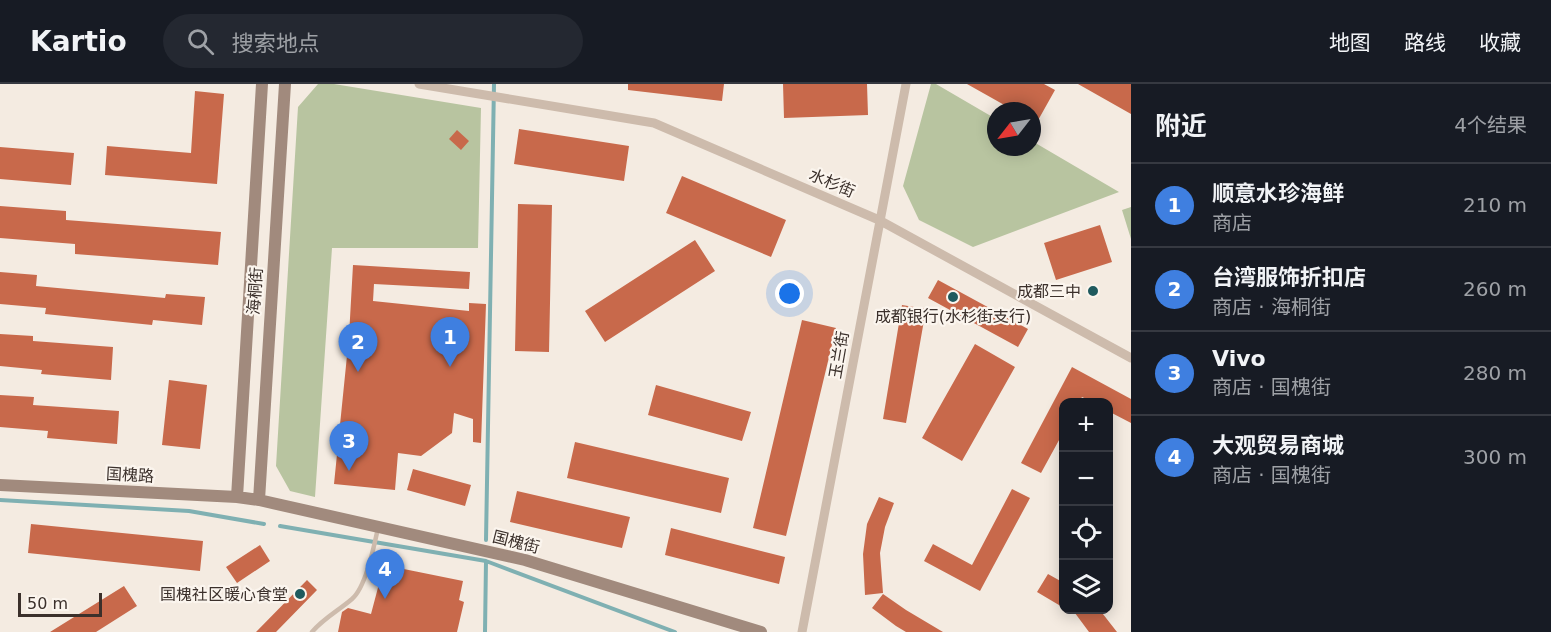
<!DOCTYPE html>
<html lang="zh">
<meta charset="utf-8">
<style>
body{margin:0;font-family:"DejaVu Sans","Noto Sans SC",sans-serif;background:#242831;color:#f1f3f6}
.controls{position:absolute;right:18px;bottom:18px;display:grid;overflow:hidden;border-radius:12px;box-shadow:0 3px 15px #0003}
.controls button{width:54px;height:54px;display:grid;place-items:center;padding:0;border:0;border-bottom:2px solid #363941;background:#171b24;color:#f1f3f6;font:30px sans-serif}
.compass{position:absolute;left:987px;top:18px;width:54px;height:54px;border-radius:50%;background:#171b24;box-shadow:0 3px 15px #0003;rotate:239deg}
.scale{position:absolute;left:18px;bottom:15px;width:84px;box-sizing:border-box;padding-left:6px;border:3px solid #3b302b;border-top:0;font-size:16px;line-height:21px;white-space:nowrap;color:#3b302b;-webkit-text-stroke:4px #fbf5ee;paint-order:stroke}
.you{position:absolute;left:790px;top:210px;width:21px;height:21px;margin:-15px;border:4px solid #fff;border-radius:50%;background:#1a73e8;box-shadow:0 0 0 9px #1a73e833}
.badge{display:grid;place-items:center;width:39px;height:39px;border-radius:50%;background:#2563eb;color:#fff;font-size:20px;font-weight:700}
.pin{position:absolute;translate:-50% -50px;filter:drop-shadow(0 2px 3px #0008)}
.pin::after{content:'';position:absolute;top:32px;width:21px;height:18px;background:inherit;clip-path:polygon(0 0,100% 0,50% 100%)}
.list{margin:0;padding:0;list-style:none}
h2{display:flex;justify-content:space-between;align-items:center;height:78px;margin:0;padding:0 24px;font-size:26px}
h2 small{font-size:20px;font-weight:400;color:#9ea1a6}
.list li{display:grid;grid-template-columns:39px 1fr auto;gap:18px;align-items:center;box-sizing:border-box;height:84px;padding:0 24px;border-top:2px solid #363941}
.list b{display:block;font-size:22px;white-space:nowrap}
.list p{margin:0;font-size:20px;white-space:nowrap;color:#9ea1a6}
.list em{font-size:20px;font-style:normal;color:#9ea1a6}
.icon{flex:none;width:33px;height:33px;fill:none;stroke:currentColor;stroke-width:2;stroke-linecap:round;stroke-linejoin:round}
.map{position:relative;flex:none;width:1131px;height:548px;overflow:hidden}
header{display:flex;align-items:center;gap:36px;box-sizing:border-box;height:84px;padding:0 30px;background:#171b24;border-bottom:2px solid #363941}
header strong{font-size:28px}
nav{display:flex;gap:33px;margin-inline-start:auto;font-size:21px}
.search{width:420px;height:54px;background:#242831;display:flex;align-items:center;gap:15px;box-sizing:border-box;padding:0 21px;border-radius:33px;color:#9ea1a6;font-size:22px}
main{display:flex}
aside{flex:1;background:#171b24}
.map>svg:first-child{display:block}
.green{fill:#b8c4a0}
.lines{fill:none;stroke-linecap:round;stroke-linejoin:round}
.stream{stroke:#7fb0b2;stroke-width:4}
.building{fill:#c8694b}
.lane{stroke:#cdbbac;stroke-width:4.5}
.street{stroke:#cdbbac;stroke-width:9}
.secondary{stroke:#a18a7d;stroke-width:12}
.poi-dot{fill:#1f5a5e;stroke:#fbf5ee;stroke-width:2}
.labels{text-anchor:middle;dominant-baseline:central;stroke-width:4.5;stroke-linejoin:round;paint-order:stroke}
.street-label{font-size:16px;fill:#3b302b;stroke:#fbf5ee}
.poi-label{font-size:16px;fill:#3b302b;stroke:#fbf5ee;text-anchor:end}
</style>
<header>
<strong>Kartio</strong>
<div class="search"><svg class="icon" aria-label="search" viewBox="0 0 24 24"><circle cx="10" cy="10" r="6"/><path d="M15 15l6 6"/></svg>搜索地点</div>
<nav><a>地图</a><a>路线</a><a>收藏</a></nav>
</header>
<main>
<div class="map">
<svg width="1131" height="548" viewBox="0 0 1131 548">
<rect width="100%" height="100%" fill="#f4ebe1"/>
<path class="green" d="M318 0H334L481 24 478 164H332L315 413 290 407 276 382 298 23Z
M931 0H936L996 35V63H1032V57L1119 108 973 163 919 136 903 102Z
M1131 123V155L1122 126Z"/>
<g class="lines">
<path class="stream" d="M0 416 189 427 264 440
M280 442 486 477 675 548
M486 456 494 0
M485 548 486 477"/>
</g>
<path class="building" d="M628 0H724L722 17 628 6Z
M783 0H867L868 31 784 34Z
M967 0H1044L1055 6 1032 47V27H1015Z
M1078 0H1131V30Z
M195 7 224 10 217 100 105 91 107 62 191 69Z
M519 45 629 62 624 97 514 80Z
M457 46 469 57 461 66 449 55Z
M0 63 74 69 71 101 0 95Z
M682 92 786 136 771 173 666 129Z
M518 120 552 121 549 268 515 267Z
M0 122 66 127V136L221 148 218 181 75 170V160L0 154Z
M1100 141 1112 178 1056 196 1044 159Z
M695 156 715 187 605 258 585 227Z
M353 181 470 188 469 205 374 200 373 217 469 227V219L486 220 481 359 473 358V335L454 329 452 349 421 372 398 369 395 406 334 400 349 252Z
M0 188 37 191 36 202 165 214 166 210 205 213 202 241 153 236 152 241 45 230 46 224 0 220Z
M938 196 1028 245 1018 263 928 214Z
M902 221 926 225 906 339 883 335Z
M802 236 836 244 786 452 753 444Z
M0 250 33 252V257L113 263 111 296 41 290 42 286 0 282Z
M975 260 1015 283 962 377 922 354Z
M1072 283 1131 315V339L1108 327V318H1093L1082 313 1079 318H1064V347L1041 389 1021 379Z
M169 296 207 301 200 365 162 361Z
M656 301 751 328 742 357 648 331Z
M0 311 34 313 33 321 119 327 117 360 47 354 48 347 0 343Z
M575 358 729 394 721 429 567 394Z
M413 385 471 401 465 422 407 406Z
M1012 405 1030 414 980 507 924 477 933 460 972 481Z
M517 407 630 433 622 464 510 438Z
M879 413 894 419 885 443 880 469 883 509 865 511 863 470 867 440Z
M31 440 203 457 200 487 28 469Z
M671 444 785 473 779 500 665 471Z
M260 461 270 477 237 499 226 483Z
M384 481 463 497 459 516 464 518 457 548H338L342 528 348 524 371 530Z
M1048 490 1064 499V524L1037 508Z
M307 496 317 506 276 548H256Z
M124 502 137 522 96 548H50Z
M883 510 906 526 943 548H906L896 542 872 524Z
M1072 525H1099L1117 548H1089Z"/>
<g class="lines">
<path class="lane" d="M312 548C324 534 338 527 352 515 366 503 374 462 378 444"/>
<path class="street" d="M419 0 654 39 879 136 1131 274
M802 548 906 0"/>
<path class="secondary" d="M0 401 237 413 259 416 525 476 761 548
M237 413 262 0
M259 416 285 0"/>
</g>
<g class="poi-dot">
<circle cx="1093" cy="207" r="6"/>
<circle cx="953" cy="213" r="6"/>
<circle cx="300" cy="510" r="6"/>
</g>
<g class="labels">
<g class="street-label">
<text transform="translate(832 99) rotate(23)">水杉街</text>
<text transform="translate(255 207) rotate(-86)">海桐街</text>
<text transform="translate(839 271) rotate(-80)">玉兰街</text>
<text transform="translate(130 391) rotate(3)">国槐路</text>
<text transform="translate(516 458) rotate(14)">国槐街</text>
</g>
<g class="poi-label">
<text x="1081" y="207">成都三中</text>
<text x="953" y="232" text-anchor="middle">成都银行(水杉街支行)</text>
<text x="288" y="510">国槐社区暖心食堂</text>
</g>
</g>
</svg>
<div class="controls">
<button>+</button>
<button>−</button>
<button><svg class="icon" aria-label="locate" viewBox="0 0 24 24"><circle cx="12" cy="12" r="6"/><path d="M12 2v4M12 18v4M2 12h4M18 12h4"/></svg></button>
<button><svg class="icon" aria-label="layers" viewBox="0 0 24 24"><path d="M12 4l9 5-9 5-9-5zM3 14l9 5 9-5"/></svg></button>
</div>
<svg class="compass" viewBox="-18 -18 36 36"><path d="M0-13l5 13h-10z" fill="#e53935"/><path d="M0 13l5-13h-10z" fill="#9ea1a6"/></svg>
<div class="scale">50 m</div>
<div class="you"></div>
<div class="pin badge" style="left:450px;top:283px;background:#3f7fe0">1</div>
<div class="pin badge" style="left:358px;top:288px;background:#3f7fe0">2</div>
<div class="pin badge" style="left:349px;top:387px;background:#3f7fe0">3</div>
<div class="pin badge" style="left:385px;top:515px;background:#3f7fe0">4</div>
</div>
<aside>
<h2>附近<small>4个结果</small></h2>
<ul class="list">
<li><span class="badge" style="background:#3f7fe0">1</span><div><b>顺意水珍海鲜</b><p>商店</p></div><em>210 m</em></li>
<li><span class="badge" style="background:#3f7fe0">2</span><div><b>台湾服饰折扣店</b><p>商店 · 海桐街</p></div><em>260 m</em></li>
<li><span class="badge" style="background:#3f7fe0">3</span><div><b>Vivo</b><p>商店 · 国槐街</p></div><em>280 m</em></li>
<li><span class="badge" style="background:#3f7fe0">4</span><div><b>大观贸易商城</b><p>商店 · 国槐街</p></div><em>300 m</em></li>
</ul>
</aside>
</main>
